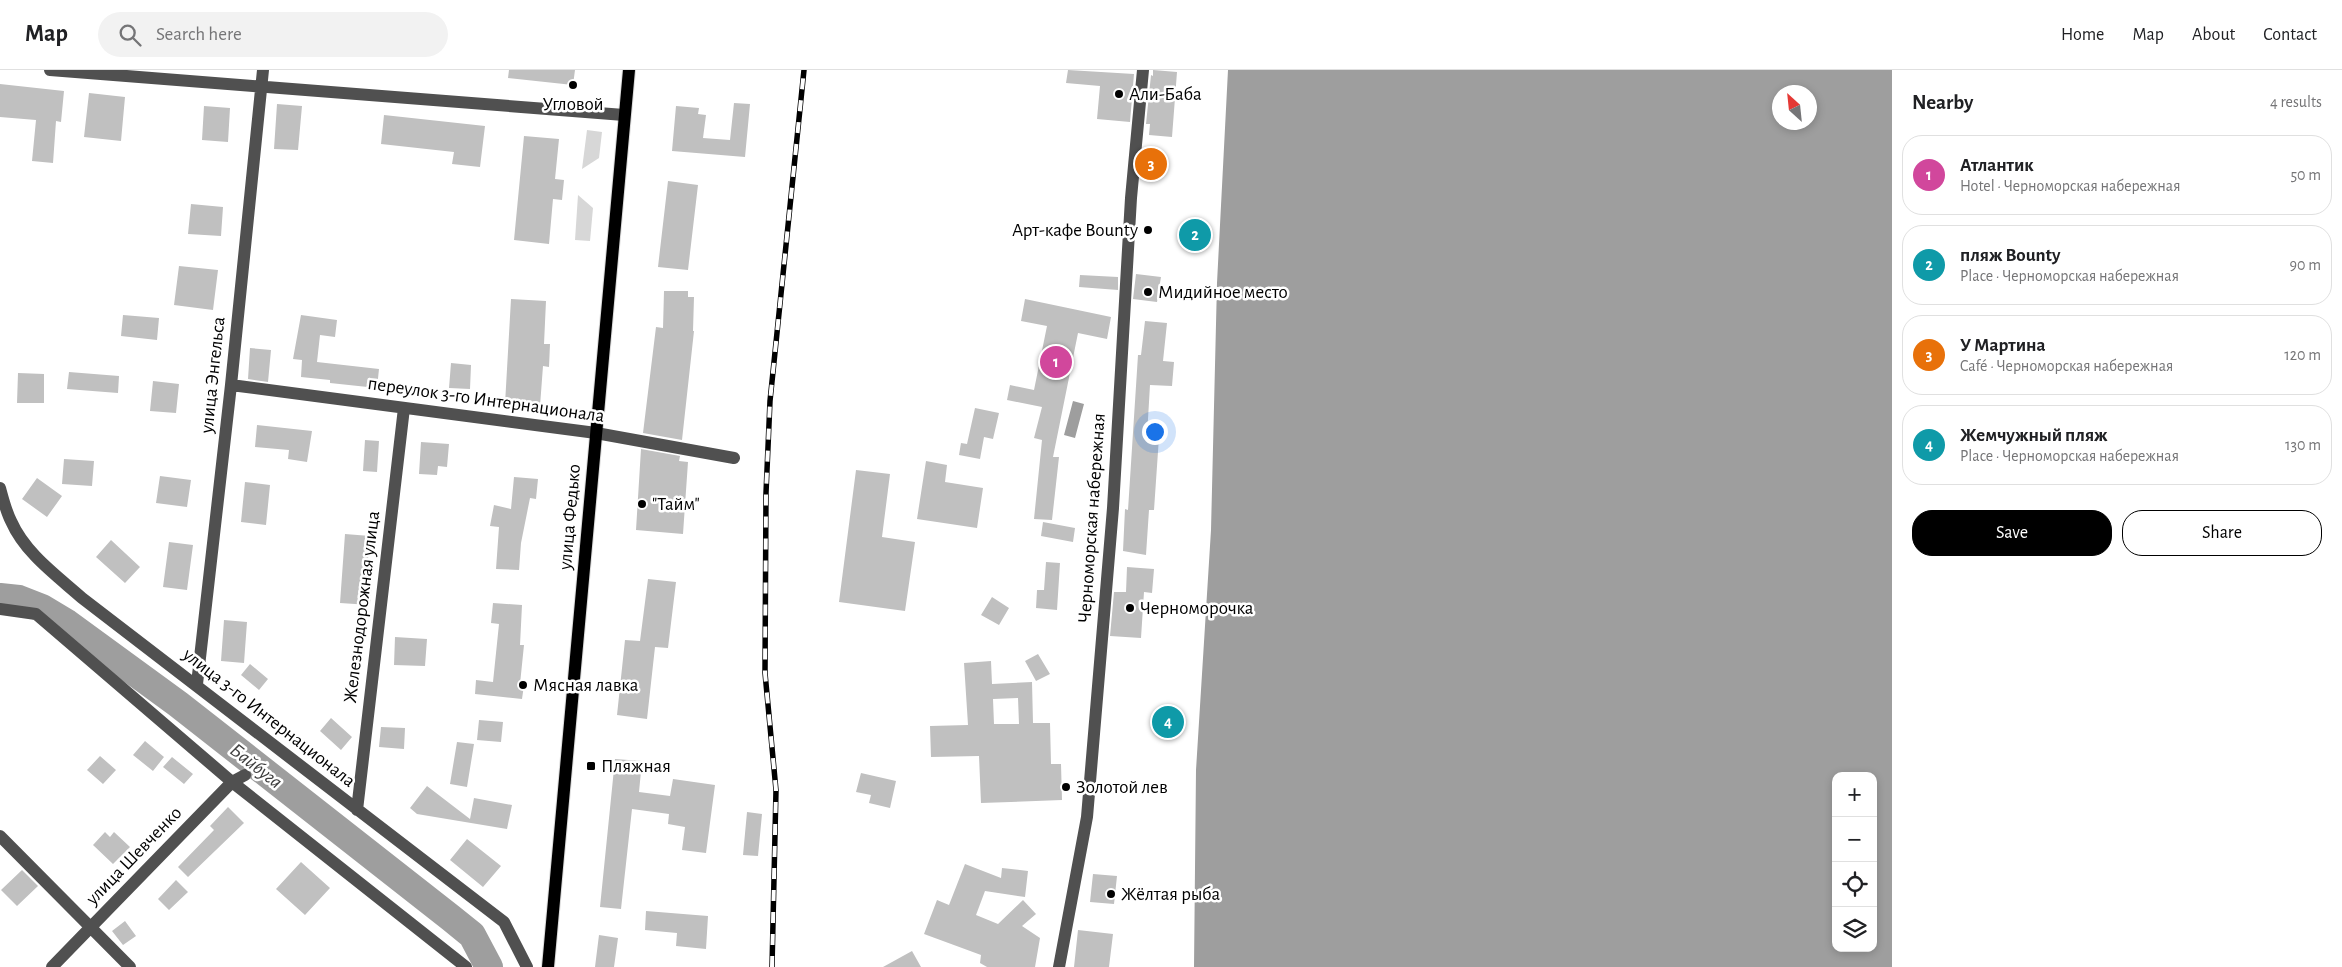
<!DOCTYPE html>
<meta charset="utf-8">
<style>
body{margin:0;font-family:"Alegreya Sans",sans-serif;background:#f2f2f2;color:#202124}
.controls{position:absolute;right:15px;bottom:15px;display:grid;overflow:hidden;border-radius:10px;box-shadow:0 2px 8px #0003}
.controls button{width:45px;height:45px;display:grid;place-items:center;padding:0;border:0;border-bottom:1px solid #e0e0e0;background:#fff;color:#202124;font:25px sans-serif}
.compass{position:absolute;left:1772px;top:15px;width:45px;height:45px;border-radius:50%;background:#fff;box-shadow:0 2px 8px #0003;rotate:333deg}
.you{position:absolute;left:1154px;top:361px;width:18px;height:18px;margin:-12px;border:4px solid #fff;border-radius:50%;background:#1a73e8;box-shadow:0 0 0 8px #1a73e833}
.badge{display:grid;place-items:center;width:32px;height:32px;border-radius:50%;background:#000;color:#fff;font-size:16px;font-weight:700}
.pin{position:absolute;translate:-50% -50%;border:2px solid #fff;box-shadow:0 1px 5px #0006}
.list{margin:0;padding:0;list-style:none}
h2{display:flex;justify-content:space-between;align-items:center;height:65px;margin:0;padding:0 20px;font-size:21px}
h2 small{font-size:16px;font-weight:400;color:#757577}
.list li{display:grid;grid-template-columns:32px 1fr auto;gap:15px;align-items:center;box-sizing:border-box;height:80px;margin:0 10px 10px;padding:0 10px;border:1px solid #e0e0e0;border-radius:20px}
.list b{display:block;font-size:19px;white-space:nowrap}
.list p{margin:0;font-size:16px;white-space:nowrap;color:#757577}
.list em{font-size:16px;font-style:normal;color:#757577}
.actions{display:flex;gap:10px;padding:15px 20px}
.actions a{flex:1;padding:11px 0;border:1px solid #000;border-radius:20px;text-align:center;font-size:18px;color:#000}
.actions .main{background:#000;color:#fff}
.icon{flex:none;width:28px;height:28px;fill:none;stroke:currentColor;stroke-width:2;stroke-linecap:round;stroke-linejoin:round}
.map{position:relative;flex:none;width:1892px;height:897px;overflow:hidden}
header{display:flex;align-items:center;gap:30px;box-sizing:border-box;height:70px;padding:0 25px;background:#fff;border-bottom:1px solid #e0e0e0}
header strong{font-size:24px}
nav{display:flex;gap:28px;margin-inline-start:auto;font-size:18px}
.search{width:350px;height:45px;background:#f2f2f2;display:flex;align-items:center;gap:12px;box-sizing:border-box;padding:0 18px;border-radius:28px;color:#757577;font-size:19px}
main{display:flex}
aside{flex:1;background:#fff}
.map>svg:first-child{display:block}
.green{fill:#d7d7d7}
.water{fill:#9e9e9e;fill-rule:evenodd}
.lines{fill:none;stroke-linecap:round;stroke-linejoin:round}
.river{stroke:#9e9e9e;stroke-width:28}
.building{fill:#c0c0c0;fill-rule:evenodd}
.major-casing{stroke:#dbdbdb;stroke-width:14}
.minor{stroke:#505050;stroke-width:12}
.major{stroke:#000;stroke-width:12}
.rail-casing{stroke:#000;stroke-width:5.5}
.rail{stroke:#fff;stroke-width:4;stroke-dasharray:11;stroke-linecap:butt}
.poi-dot{fill:#000;stroke:#fff;stroke-width:2}
.labels{text-anchor:middle;dominant-baseline:central;stroke-width:5;stroke-linejoin:round;paint-order:stroke}
.poi-label{font-size:19px;fill:#000;stroke:#fff;text-anchor:start}
.street-label{font-size:19px;fill:#000;stroke:#fff}
.water-label{font-size:20px;font-style:italic;fill:#3f3f3f;stroke:#fff}
</style>
<header>
<strong>Map</strong>
<div class="search"><svg class="icon" aria-label="search" viewBox="0 0 24 24"><circle cx="10" cy="10" r="6"/><path d="M15 15l6 6"/></svg>Search here</div>
<nav><a>Home</a><a>Map</a><a>About</a><a>Contact</a></nav>
</header>
<main>
<div class="map">
<svg width="1892" height="897" viewBox="0 0 1892 897">
<rect width="100%" height="100%" fill="#fff"/>
<path class="green" d="M587 60 602 62 599 88 582 99Z
M578 125 593 138 590 171 575 170Z"/>
<path class="water" d="M1228 0H1892V897H1194L1196 700 1211 460 1217 213ZM1780 22H1810V52H1780ZM1836 706H1873V878H1836Z
M1073 331 1084 334 1075 368 1064 365Z"/>
<g class="lines">
<path class="river" d="M0 527 19 529 42 538 67 553 178 634 451 848 472 865 489 897"/>
</g>
<path class="building" d="M509 0H575L573 15 508 8Z
M1068 0 1134 4 1130 52 1097 49 1100 16 1066 13Z
M1153 0 1177 2 1172 67 1149 65 1150 54H1146L1151 5 1153 6Z
M0 14 64 21 61 52 56 51 53 93 32 91 36 50 0 47Z
M89 23 125 27 121 71 84 67Z
M734 33 750 34 745 87 672 81 676 36 699 38 698 44 706 45 703 68 730 70Z
M277 34 302 36 298 80 274 79Z
M204 36 230 38 228 72 202 70Z
M384 45 485 56 480 97 452 94 454 82 381 74Z
M524 66 559 69 555 109 564 110 562 130 553 129 549 174 514 170Z
M668 111 698 115 688 200 658 197Z
M191 134 223 137 221 166 188 164Z
M179 196 218 200 213 240 174 235Z
M1136 204 1161 207 1157 232 1133 229Z
M1080 205 1118 207V220L1079 217Z
M664 221H688V227H694L693 261H694L682 370 643 363 656 257 663 258Z
M511 229 546 231 544 274H550L549 297 543 296 540 336 505 334Z
M1025 229 1111 247 1107 269 1078 263 1053 387H1059L1052 450 1034 449 1042 370 1034 368 1042 337 1007 330 1010 315 1034 320 1047 256 1021 251Z
M123 245 159 248 157 270 121 266Z
M301 245 337 250 335 267 320 265 317 292 379 299 377 318 330 313V310L301 307 302 290 293 289Z
M1145 251 1167 253 1163 291 1174 292 1172 316 1150 315 1147 366 1159 367 1154 440H1149L1146 485 1123 481 1125 439 1128 440 1138 285H1141Z
M250 278 271 280 268 312 248 309Z
M451 293 471 295 470 319 449 318Z
M69 302 119 306 118 323 67 319Z
M18 303 44 304V333H17Z
M153 311 179 314 176 343 150 341Z
M975 338 999 343 993 369 984 367 980 389 959 385 961 373 967 374Z
M257 355 312 361 307 392 288 389 289 380 255 377Z
M365 370 379 371 377 402 363 401Z
M421 372 449 374 447 397 438 396 437 405 419 404Z
M641 379 680 386 679 391 688 392 683 464 636 460Z
M64 389 94 391 92 416 62 414Z
M926 391 947 395 945 412 983 418 977 458 917 449Z
M856 400 890 404 882 467 915 472 905 541 839 532Z
M160 406 191 410 187 437 156 433Z
M514 407 538 409 536 429 530 428 521 473 519 500 496 499 499 457 490 456 494 435 511 439Z
M37 408 62 426 47 447 22 429Z
M245 412 270 415 266 455 241 452Z
M1043 452 1075 458 1073 472 1041 466Z
M345 464 370 466 366 512H372L370 535 340 533Z
M111 470 140 497 125 513 96 487Z
M169 472 193 475 187 520 163 517Z
M1046 492 1060 493 1057 540 1036 538 1037 520H1044Z
M1127 497 1154 499 1152 523 1144 522 1141 568 1110 566 1114 522H1126Z
M648 509 676 512 668 578 655 577 647 649 617 645 625 570 640 571Z
M992 527 1009 538 999 555 981 545Z
M493 533 522 535 520 575H524L520 614 524 615 522 629 475 624 476 610 493 612 499 554 491 553Z
M224 550 247 552 244 593 221 591Z
M395 567 427 569 425 596 394 595Z
M1038 584 1050 604 1036 611 1025 591Z
M991 591 992 614 1032 612 1033 653H1050L1051 694H1061L1062 730 981 733 979 686 931 687 930 656 968 655 964 593ZM1018 628 1019 654H994L993 629Z
M250 594 268 609 259 620 241 605Z
M331 648 352 667 341 680 320 661Z
M479 650 503 652 501 672 477 670Z
M381 657 405 658 404 679 379 677Z
M145 671 164 687 153 701 133 685Z
M457 672 474 674 467 717 450 714Z
M100 686 116 700 103 714 87 700Z
M172 687 193 704 184 714 163 697Z
M615 689 642 691 639 722 670 726 673 709 715 715 706 783 682 780 685 757 668 754 669 744 632 739 621 839 600 837Z
M861 703 896 711 890 738 869 733 871 725 856 722Z
M427 716 470 749 474 728 512 735 507 759 417 744 410 738Z
M228 737 244 753 188 807 178 797 214 760 210 756Z
M747 742 762 744 758 786 743 785Z
M105 762 110 767 114 762 130 777 113 794 93 775Z
M467 769 501 796 483 817 450 790Z
M301 792 330 818 305 845 276 819Z
M965 794 1001 808 1002 798 1028 801 1025 827 985 821 976 845 998 854 1023 830 1036 844 1022 856 1040 868 1035 897H987L980 893 981 885 924 864 937 830 949 835Z
M22 800 38 816 17 836 1 820Z
M1093 804 1117 806 1114 834 1090 832Z
M176 810 188 822 169 840 158 829Z
M646 841 708 846 706 879 676 876 677 863 645 860Z
M125 851 136 866 123 875 112 861Z
M1078 860 1113 864 1109 897H1074Z
M599 865 618 868 614 897H595Z
M912 881 921 897H883Z"/>
<g class="lines">
<g class="major-casing">
<path id="major" d="M548 897 629 0"/>
</g>
<path class="minor" d="M50 0 624 45
M231 315 596 363 734 388
M0 418C3 429 6 441 11 451 25 483 56 505 82 528L504 852 527 897
M0 539 36 544 232 712 466 897
M197 614 231 315 263 0
M357 740 404 338
M0 766 130 897
M52 897 232 712 245 705
M1059 897 1087 747 1113 438 1131 128 1143 0"/>
<use href="#major" class="major"/>
<g class="rail-casing">
<path id="rail" d="M772 897 776 720 765 603 766 423 770 331 804 0"/>
</g>
<use href="#rail" class="rail"/>
</g>
<g class="poi-dot">
<circle cx="573" cy="15" r="5"/>
<circle cx="1119" cy="24" r="5"/>
<circle cx="1148" cy="160" r="5"/>
<circle cx="1148" cy="222" r="5"/>
<circle cx="642" cy="434" r="5"/>
<circle cx="1130" cy="538" r="5"/>
<circle cx="523" cy="615" r="5"/>
<rect x="586" y="691" width="10" height="10" rx="2.5"/>
<circle cx="1066" cy="717" r="5"/>
<circle cx="1111" cy="824" r="5"/>
</g>
<g class="labels">
<g class="poi-label">
<text x="1129" y="24">Али-Баба</text>
<text x="573" y="34" text-anchor="middle">Угловой</text>
<text x="1138" y="160" text-anchor="end">Арт-кафе Bounty</text>
<text x="1158" y="222">Мидийное место</text>
<text x="652" y="434">"Тайм"</text>
<text x="1140" y="538">Черноморочка</text>
<text x="533" y="615">Мясная лавка</text>
<text x="601" y="696">Пляжная</text>
<text x="1076" y="717">Золотой лев</text>
<text x="1121" y="824">Жёлтая рыба</text>
</g>
<g class="street-label">
<text transform="translate(213 305) rotate(-84)">улица Энгельса</text>
<text transform="translate(486 330) rotate(8)">переулок 3-го Интернационала</text>
<text transform="translate(570 447) rotate(-85)">улица Федько</text>
<text transform="translate(1092 448) rotate(-86)">Черноморская набережная</text>
<text transform="translate(362 537) rotate(-83)">Железнодорожная улица</text>
<text transform="translate(269 648) rotate(38)">улица 3-го Интернационала</text>
<text transform="translate(134 786) rotate(-46)">улица Шевченко</text>
</g>
<g class="water-label">
<text transform="translate(256 696) rotate(38)">Байбуга</text>
</g>
</g>
</svg>
<div class="controls">
<button>+</button>
<button>−</button>
<button><svg class="icon" aria-label="locate" viewBox="0 0 24 24"><circle cx="12" cy="12" r="6"/><path d="M12 2v4M12 18v4M2 12h4M18 12h4"/></svg></button>
<button><svg class="icon" aria-label="layers" viewBox="0 0 24 24"><path d="M12 4l9 5-9 5-9-5zM3 14l9 5 9-5"/></svg></button>
</div>
<svg class="compass" viewBox="-18 -18 36 36"><path d="M0-13l5 13h-10z" fill="#e53935"/><path d="M0 13l5-13h-10z" fill="#757577"/></svg>
<div class="you"></div>
<div class="pin badge" style="left:1056px;top:292px;background:#d1479c">1</div>
<div class="pin badge" style="left:1195px;top:165px;background:#0f9aa8">2</div>
<div class="pin badge" style="left:1151px;top:94px;background:#e8710a">3</div>
<div class="pin badge" style="left:1168px;top:652px;background:#0f9aa8">4</div>
</div>
<aside>
<h2>Nearby<small>4 results</small></h2>
<ul class="list">
<li><span class="badge" style="background:#d1479c">1</span><div><b>Атлантик</b><p>Hotel · Черноморская набережная</p></div><em>50 m</em></li>
<li><span class="badge" style="background:#0f9aa8">2</span><div><b>пляж Bounty</b><p>Place · Черноморская набережная</p></div><em>90 m</em></li>
<li><span class="badge" style="background:#e8710a">3</span><div><b>У Мартина</b><p>Café · Черноморская набережная</p></div><em>120 m</em></li>
<li><span class="badge" style="background:#0f9aa8">4</span><div><b>Жемчужный пляж</b><p>Place · Черноморская набережная</p></div><em>130 m</em></li>
</ul>
<div class="actions"><a class="main">Save</a><a>Share</a></div>
</aside>
</main>
